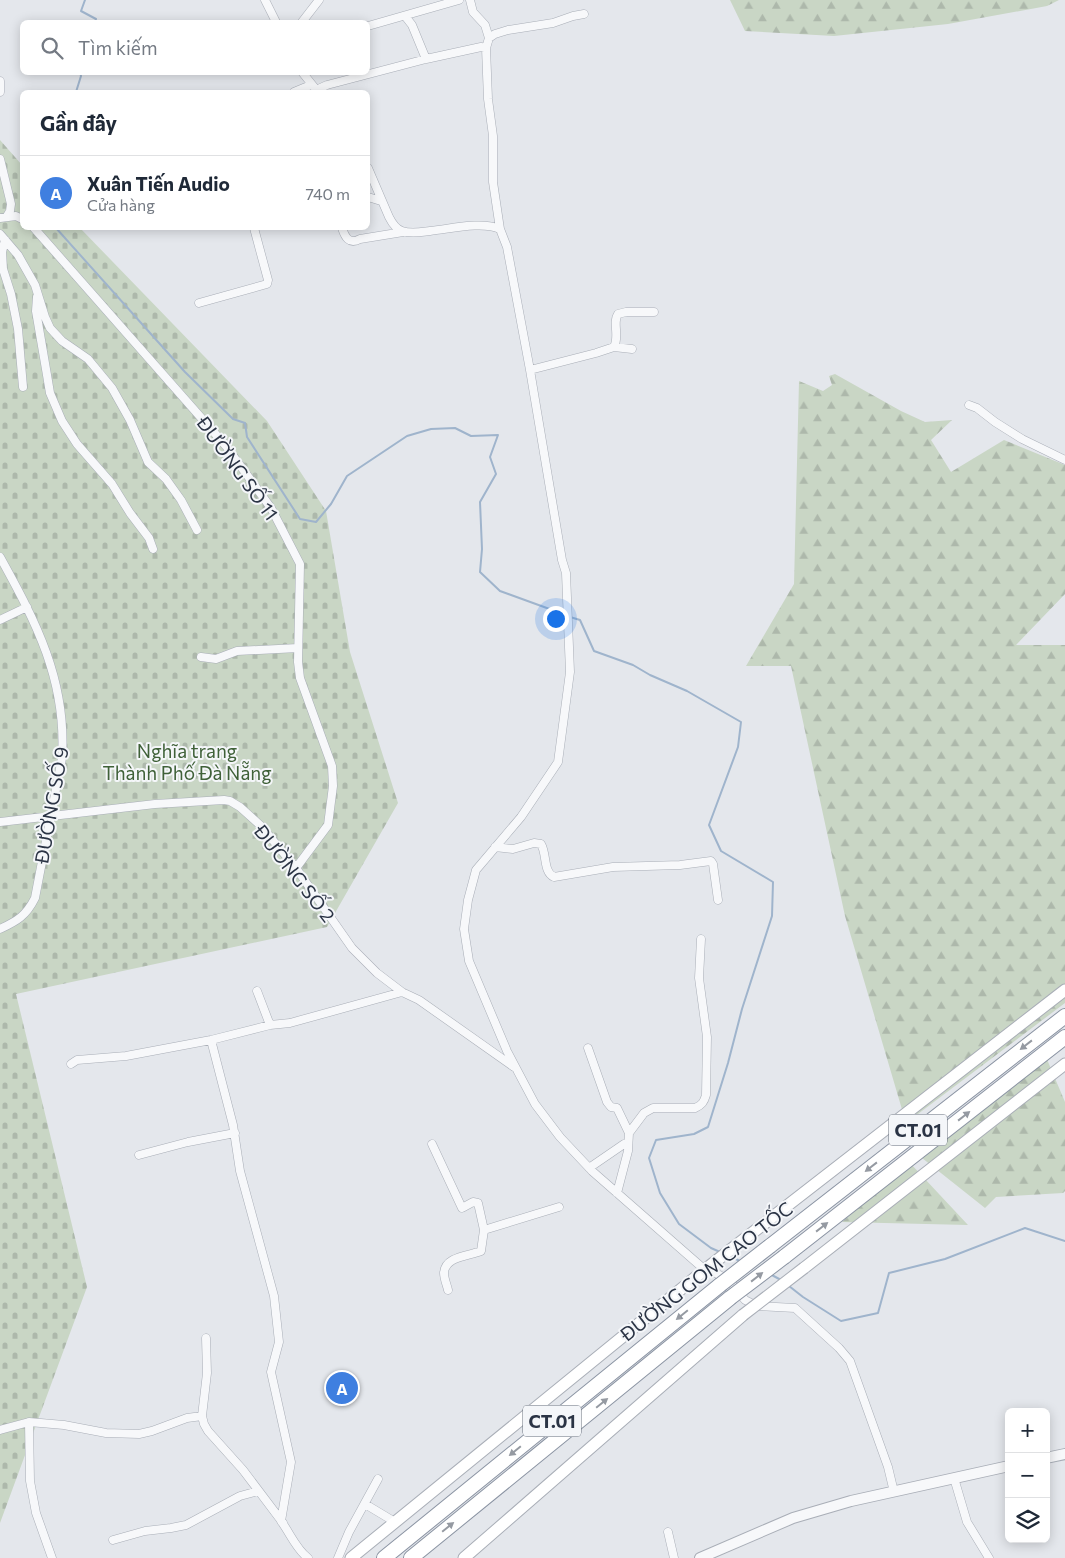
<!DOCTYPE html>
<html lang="vi">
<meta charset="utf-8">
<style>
body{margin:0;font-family:Commissioner,sans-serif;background:#f6f6f7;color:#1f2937}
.controls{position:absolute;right:15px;bottom:15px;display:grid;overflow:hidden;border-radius:8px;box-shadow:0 2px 12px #0003}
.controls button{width:45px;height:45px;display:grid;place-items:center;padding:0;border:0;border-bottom:1px solid #e0e1e3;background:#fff;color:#1f2937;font:25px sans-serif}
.you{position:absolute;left:555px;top:618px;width:18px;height:18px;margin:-12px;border:4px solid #fff;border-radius:50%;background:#1a73e8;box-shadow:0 0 0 8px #1a73e833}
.badge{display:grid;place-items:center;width:32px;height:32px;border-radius:50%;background:#ea580c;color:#fff;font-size:16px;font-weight:700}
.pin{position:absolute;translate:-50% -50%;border:2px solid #fff;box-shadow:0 1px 5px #0006}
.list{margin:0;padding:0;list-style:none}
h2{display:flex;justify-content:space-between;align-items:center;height:65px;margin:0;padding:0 20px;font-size:21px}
h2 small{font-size:16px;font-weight:400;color:#747a83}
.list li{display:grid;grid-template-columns:32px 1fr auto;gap:15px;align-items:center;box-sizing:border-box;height:75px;padding:0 20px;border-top:1px solid #e0e1e3}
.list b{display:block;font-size:19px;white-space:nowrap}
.list p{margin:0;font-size:16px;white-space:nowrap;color:#747a83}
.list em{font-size:16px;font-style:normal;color:#747a83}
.icon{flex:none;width:28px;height:28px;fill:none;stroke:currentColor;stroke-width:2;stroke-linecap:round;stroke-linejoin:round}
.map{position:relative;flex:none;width:1065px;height:1558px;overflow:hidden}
.search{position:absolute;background:#fff;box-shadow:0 2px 12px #0003;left:20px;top:20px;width:350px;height:55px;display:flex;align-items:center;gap:12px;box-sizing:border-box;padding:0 18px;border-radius:8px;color:#747a83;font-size:19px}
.panel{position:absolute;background:#fff;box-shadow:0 2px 12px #0003;left:20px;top:90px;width:350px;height:140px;border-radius:8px}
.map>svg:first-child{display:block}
.forest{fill:url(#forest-firs)}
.cemetery{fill:url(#cemetery-stones)}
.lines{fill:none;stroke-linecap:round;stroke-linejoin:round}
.stream{stroke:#9fb4cc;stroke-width:2}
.minor-casing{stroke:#a9aeb7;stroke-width:9}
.tertiary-casing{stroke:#a9aeb7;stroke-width:12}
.secondary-casing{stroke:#a9aeb7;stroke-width:13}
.motorway-casing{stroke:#8b94a3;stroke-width:16}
.minor{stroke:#f7f8fa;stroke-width:8}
.tertiary{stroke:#f7f8fa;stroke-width:10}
.secondary{stroke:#fff;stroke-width:11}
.motorway{stroke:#fff;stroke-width:14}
.secondary-bridge-casing{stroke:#a9aeb7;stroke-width:13;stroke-linecap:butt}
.motorway-bridge-casing{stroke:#8b94a3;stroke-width:16;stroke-linecap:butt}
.secondary-bridge{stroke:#fff;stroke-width:11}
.motorway-bridge{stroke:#fff;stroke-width:14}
.oneway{fill:#959aa2}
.labels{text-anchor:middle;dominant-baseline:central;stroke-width:4;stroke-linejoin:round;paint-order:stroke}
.shield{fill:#f4f6f9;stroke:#676e7b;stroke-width:1}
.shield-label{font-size:18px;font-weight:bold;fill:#2b3445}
.street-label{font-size:19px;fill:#2b3445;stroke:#f4f6f9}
.park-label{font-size:19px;fill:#3f6138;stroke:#f4f6f9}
</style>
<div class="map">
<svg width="1065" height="1558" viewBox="0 0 1065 1558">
<defs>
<pattern id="forest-firs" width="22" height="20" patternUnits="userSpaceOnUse" patternTransform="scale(1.25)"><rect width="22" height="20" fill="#c9d6c5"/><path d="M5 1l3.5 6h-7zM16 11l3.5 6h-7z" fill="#adb8ab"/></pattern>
<pattern id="cemetery-stones" width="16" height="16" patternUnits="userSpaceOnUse" patternTransform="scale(1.25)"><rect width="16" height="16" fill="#c9d6c5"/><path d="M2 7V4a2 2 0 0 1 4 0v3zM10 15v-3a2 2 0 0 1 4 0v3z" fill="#adb8ab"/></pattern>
</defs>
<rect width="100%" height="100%" fill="#e4e7ec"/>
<path class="forest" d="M730 0H1059L1047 6 948 24 834 36 745 31Z
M835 374 901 411 925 422 952 420 931 440 951 472 1004 440 1065 465V594L1016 645H1065V1003L906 1123 845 916 791 666H746L794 584 799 381 823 391 832 385 829 376Z
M1046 1057 1065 1102V1191L1063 1193 996 1197 985 1208 917 1154Z
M910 1163 968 1225 842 1222Z"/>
<path class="cemetery" d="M0 140 22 165V228H80L267 421 326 511 350 652 398 803 327 927 16 994 87 1287 0 1523Z"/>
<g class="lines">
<path class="stream" d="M85 0 81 11 96 19 95 22
M76 92 81 76 80 72
M56 228 185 372 233 419 245 423 247 437 300 519 316 522 331 504 347 476 407 436 431 429 455 428 471 436 498 435 490 457 496 474 480 502 482 549 480 572 500 591 566 615
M570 617 580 620 594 651 633 665 650 675 687 691 741 722 738 747 709 825 721 851 773 882 772 916 742 1009 728 1063 708 1127 694 1134 656 1140 649 1158 660 1193 679 1224 711 1248 720 1252
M729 1256 740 1261
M770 1274 781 1280
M789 1286 803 1297 841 1321 878 1313 889 1273 945 1259 1025 1228 1065 1241"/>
<g class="minor-casing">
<path id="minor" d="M265 0 276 22
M470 0 473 12 485 25 489 38
M584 14 573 16 553 23 508 30 495 34 489 38 486 48 488 99 493 136V182L500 229 507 247 530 370 562 560 566 573 570 672 558 762 521 817 476 870 468 900 464 929 469 961 507 1051 535 1104 560 1137 592 1171 705 1270 712 1271 730 1281 745 1300 757 1306 795 1308 839 1348 850 1361 888 1467 894 1492
M405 16 412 25 426 59
M302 22 319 0
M368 26 459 0
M302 72 318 92
M0 81V92
M316 90 327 85 426 59 481 47 486 48
M294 92 311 85
M0 159 11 204 10 211 7 216
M368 168 389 217C392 223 396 229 402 231 411 234 421 232 430 231 450 229 482 221 500 229
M368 197 381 201
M0 218 16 216 22 219
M34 228 226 446 271 508 300 564 298 662 300 678 332 766 333 786 328 825 296 868
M342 228C345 237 349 245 360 239L403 232
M0 234 18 255 35 285 45 317 50 328 62 341 88 359 112 388 130 420 148 462 166 479 181 500 197 530
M5 240 2 252 3 269 11 294 18 329 23 387
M37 297 36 311 47 375 50 393 62 421 77 444 112 484 130 513 149 538 153 549
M199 303 267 284 268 280 254 228
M614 347C620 335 612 323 618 314L626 312H654
M530 370 596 353 614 347 632 349
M969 405 977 408 995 422 1022 439 1065 460
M0 557C36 622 67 681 62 758L35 898C26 916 17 921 0 929
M0 620 27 607
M201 657 216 659 237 651 298 648
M0 822 155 804 224 800 230 801 240 807 261 826 296 868 352 948 377 973 402 992 419 1000 514 1067
M495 847 513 849 534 843 541 844C547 854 543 872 554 877L613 867 680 865 711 861 713 864 718 900
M257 991 270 1025
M211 1040 233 1125 240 1171 274 1296 279 1342 271 1372 291 1462 281 1521C290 1533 296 1549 308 1558
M588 1048 607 1102 611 1107 617 1108 629 1133 628 1151 617 1193
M71 1064 77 1060 126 1056 211 1040 270 1025 290 1023 402 992
M629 1133 644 1113 653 1108H695C702 1105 704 1102 706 1095L707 1037 699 978 701 939
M432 1144 462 1208 473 1202 478 1203 484 1230 481 1251C469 1256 445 1256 444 1273 444 1279 447 1285 448 1290
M139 1155 188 1142 235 1133
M589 1168 624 1144
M484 1230 559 1207
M206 1338 207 1373 202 1416 204 1424 208 1431 243 1470 283 1523
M29 1422 30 1481 36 1513 52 1558
M0 1430 29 1422 64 1425 106 1433 139 1434 152 1431 187 1418 202 1416
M954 1478 967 1522 989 1558
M365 1504 395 1522
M668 1532 674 1558
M113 1540 145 1531 171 1528 186 1525 240 1496 258 1491
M338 1558 349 1532 378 1479"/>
</g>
<g class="tertiary-casing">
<path id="tertiary" d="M1046 1458 1065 1454
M700 1558 793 1518 851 1501 1009 1466"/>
</g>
<g class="secondary-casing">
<path id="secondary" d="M804 1268 1065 1064
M351 1558 707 1268 1065 990
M464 1558 743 1315"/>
</g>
<g class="motorway-casing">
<path id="motorway" d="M770 1246 1065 1016
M784 1257 1065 1037
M384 1558 720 1285
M411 1558 730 1298"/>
</g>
<use href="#minor" class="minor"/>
<use href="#tertiary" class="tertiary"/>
<use href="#secondary" class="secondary"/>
<use href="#motorway" class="motorway"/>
<g class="secondary-bridge-casing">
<path id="secondary-bridge" d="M743 1315 804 1268"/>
</g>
<g class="motorway-bridge-casing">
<path id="motorway-bridge" d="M720 1285 770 1246
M730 1298 784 1257"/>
</g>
<use href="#secondary-bridge" class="secondary-bridge"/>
<use href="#motorway-bridge" class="motorway-bridge"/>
</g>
<defs><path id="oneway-solid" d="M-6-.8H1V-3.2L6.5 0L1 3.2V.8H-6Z" transform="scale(1.25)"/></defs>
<g class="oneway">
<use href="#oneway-solid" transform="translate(1026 1045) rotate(142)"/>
<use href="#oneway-solid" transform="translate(964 1116) rotate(-38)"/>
<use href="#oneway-solid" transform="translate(871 1167) rotate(142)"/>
<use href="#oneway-solid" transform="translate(822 1227) rotate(-38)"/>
<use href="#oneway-solid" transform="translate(757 1277) rotate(-38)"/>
<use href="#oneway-solid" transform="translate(682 1315) rotate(141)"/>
<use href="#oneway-solid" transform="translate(602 1403) rotate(-39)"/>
<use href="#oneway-solid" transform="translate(515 1451) rotate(141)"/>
<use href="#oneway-solid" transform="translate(448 1527) rotate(-39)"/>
</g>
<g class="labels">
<g class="shield">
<rect x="889" y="1114.5" width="58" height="31" rx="4"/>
<rect x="523" y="1405.5" width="58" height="31" rx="4"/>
</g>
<g class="shield-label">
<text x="918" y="1130">CT.01</text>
<text x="552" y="1421">CT.01</text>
</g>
<g class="street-label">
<text transform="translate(238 468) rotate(54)">ĐƯỜNG SỐ 11</text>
<text transform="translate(51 805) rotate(-80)">ĐƯỜNG SỐ 9</text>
<text transform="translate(295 873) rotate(52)">ĐƯỜNG SỐ 2</text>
<text transform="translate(706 1271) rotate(-38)">ĐƯỜNG GOM CAO TỐC</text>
</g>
<g class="park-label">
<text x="187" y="750">Nghĩa trang<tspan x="187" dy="22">Thành Phố Đà Nẵng</tspan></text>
</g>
</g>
</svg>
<div class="controls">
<button>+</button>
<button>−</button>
<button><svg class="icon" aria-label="layers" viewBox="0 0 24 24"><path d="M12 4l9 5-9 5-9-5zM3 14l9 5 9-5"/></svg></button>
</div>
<div class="you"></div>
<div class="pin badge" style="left:342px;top:1388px;background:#3f7fe0">A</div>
<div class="search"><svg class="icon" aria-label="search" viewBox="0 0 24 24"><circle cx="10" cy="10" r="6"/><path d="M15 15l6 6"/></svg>Tìm kiếm</div>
<section class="panel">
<h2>Gần đây<small></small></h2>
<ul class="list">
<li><span class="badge" style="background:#3f7fe0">A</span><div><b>Xuân Tiến Audio</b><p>Cửa hàng</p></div><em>740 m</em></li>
</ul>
</section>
</div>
